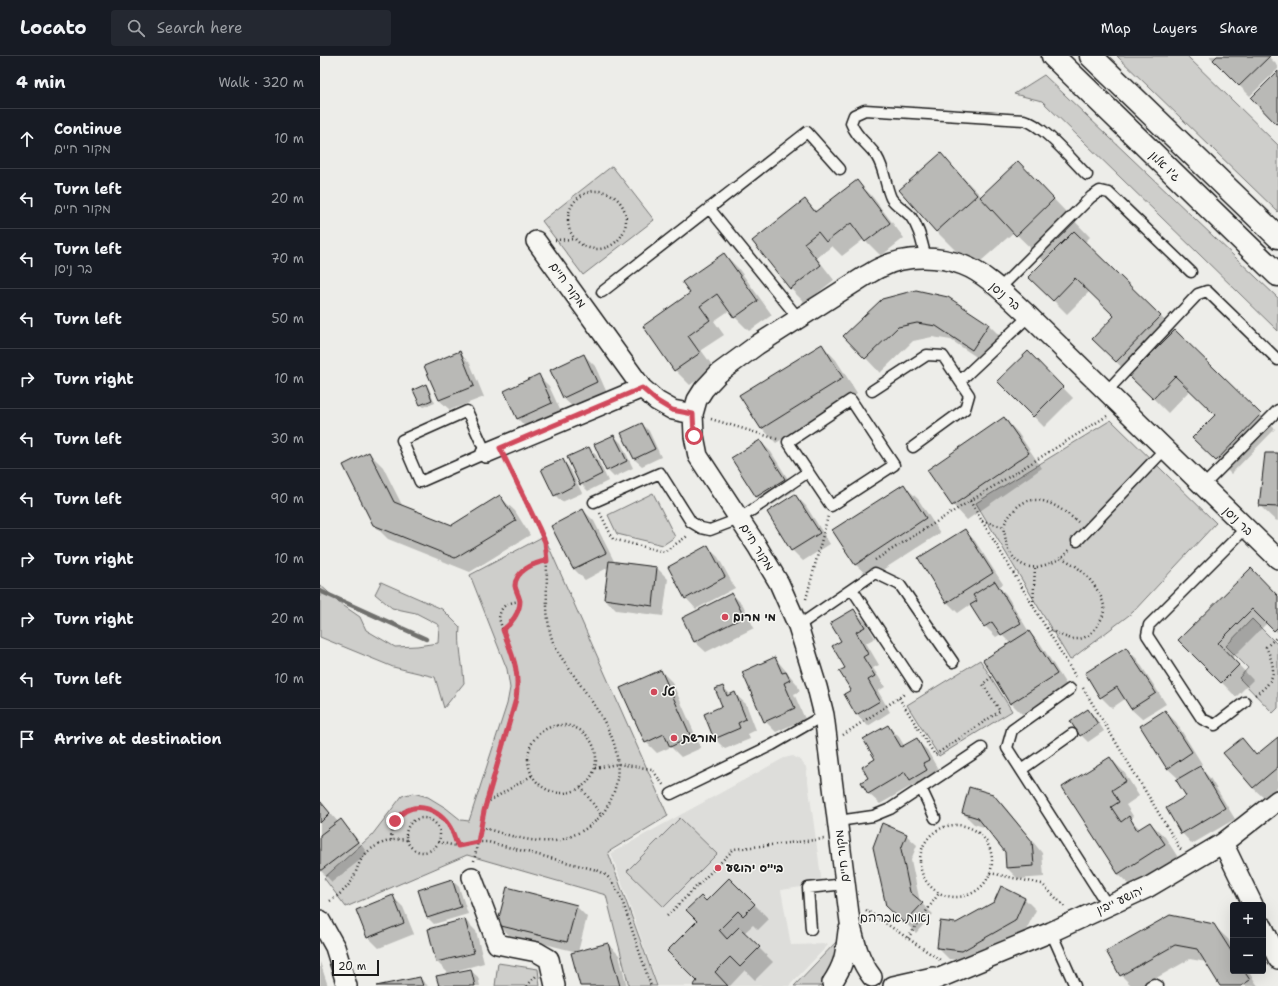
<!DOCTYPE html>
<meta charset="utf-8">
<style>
body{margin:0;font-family:"Shantell Sans","Playpen Sans Hebrew",sans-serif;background:#242831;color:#f1f3f6}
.controls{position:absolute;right:12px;bottom:12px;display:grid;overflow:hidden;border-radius:4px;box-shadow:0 4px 16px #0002}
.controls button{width:36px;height:36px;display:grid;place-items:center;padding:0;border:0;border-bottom:1px solid #363941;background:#171b24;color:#f1f3f6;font:20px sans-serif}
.scale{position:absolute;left:12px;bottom:10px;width:47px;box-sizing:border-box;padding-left:4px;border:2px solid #1c1c1c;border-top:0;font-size:11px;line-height:14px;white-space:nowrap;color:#1c1c1c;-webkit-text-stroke:3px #f6f6f2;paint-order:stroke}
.stop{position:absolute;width:12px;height:12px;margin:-9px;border:3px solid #d1495b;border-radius:50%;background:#fff}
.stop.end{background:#d1495b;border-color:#fff;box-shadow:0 1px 4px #0008}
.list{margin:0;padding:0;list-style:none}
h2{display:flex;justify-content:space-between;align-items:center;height:52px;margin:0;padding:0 16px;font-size:17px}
h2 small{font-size:13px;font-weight:400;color:#9ea1a6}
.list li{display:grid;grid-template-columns:26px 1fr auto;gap:12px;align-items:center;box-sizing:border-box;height:60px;padding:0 16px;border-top:1px solid #363941}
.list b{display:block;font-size:15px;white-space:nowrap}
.list p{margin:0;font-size:13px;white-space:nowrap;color:#9ea1a6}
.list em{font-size:13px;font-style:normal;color:#9ea1a6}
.icon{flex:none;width:22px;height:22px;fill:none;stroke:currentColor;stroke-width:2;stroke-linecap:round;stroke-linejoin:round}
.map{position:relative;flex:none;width:958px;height:930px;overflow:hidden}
header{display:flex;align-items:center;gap:24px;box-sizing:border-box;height:56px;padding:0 20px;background:#171b24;border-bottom:1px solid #363941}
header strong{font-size:19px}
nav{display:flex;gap:22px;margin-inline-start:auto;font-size:14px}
.search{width:280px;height:36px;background:#242831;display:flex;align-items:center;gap:10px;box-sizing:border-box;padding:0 14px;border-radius:4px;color:#9ea1a6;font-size:15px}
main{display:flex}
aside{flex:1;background:#171b24}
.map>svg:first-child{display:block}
.built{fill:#ddddda}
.green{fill:#cececb;stroke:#757574}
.shadow{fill:#0003}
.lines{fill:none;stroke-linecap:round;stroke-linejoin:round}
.stream{stroke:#6f6f6d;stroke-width:4.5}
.building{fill:#b9b9b6;stroke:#1c1c1c}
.lane-casing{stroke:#1c1c1c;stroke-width:13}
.street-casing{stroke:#1c1c1c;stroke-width:22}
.secondary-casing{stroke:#1c1c1c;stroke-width:25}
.path{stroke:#1c1c1c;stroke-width:2.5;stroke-dasharray:1 3;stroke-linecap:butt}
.lane{stroke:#f6f6f2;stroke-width:10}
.street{stroke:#f6f6f2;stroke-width:19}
.secondary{stroke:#f6f6f2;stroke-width:22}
.route{stroke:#d1495b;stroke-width:5}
.poi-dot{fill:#d1495b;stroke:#f6f6f2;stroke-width:1.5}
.labels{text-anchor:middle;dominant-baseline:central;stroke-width:3;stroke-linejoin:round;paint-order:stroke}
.street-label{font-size:12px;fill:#1c1c1c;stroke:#f6f6f2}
.poi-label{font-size:12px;font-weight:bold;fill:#1c1c1c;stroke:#f6f6f2;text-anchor:start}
.neighbourhood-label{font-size:13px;fill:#1c1c1c;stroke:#f6f6f2}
</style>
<header>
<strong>Locato</strong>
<div class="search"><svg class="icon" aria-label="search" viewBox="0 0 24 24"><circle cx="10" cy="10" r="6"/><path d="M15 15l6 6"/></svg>Search here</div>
<nav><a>Map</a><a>Layers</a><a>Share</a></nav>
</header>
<main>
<aside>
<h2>4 min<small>Walk · 320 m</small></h2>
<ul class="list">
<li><svg class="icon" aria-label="ahead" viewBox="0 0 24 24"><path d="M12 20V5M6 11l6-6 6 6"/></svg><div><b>Continue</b><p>מקור חיים</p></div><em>10 m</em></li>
<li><svg class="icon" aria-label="left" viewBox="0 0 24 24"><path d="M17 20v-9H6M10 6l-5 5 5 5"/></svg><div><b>Turn left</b><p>מקור חיים</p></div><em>20 m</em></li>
<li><svg class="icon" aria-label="left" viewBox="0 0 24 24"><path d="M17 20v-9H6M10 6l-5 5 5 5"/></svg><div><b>Turn left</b><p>בר ניסן</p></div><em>70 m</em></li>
<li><svg class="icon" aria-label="left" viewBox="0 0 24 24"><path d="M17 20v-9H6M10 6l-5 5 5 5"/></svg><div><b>Turn left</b></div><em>50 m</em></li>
<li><svg class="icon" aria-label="right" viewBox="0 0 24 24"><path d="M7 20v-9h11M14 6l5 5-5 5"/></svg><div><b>Turn right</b></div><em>10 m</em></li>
<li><svg class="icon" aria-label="left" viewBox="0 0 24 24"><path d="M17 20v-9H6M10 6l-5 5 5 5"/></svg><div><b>Turn left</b></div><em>30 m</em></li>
<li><svg class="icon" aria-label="left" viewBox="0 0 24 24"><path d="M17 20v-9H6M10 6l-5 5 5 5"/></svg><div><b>Turn left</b></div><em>90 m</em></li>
<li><svg class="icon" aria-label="right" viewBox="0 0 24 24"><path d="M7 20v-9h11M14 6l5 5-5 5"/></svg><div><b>Turn right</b></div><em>10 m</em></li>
<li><svg class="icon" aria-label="right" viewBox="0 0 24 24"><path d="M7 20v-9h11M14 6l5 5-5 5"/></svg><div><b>Turn right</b></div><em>20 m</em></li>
<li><svg class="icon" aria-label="left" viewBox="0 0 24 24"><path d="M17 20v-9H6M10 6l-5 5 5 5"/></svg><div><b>Turn left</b></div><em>10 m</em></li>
<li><svg class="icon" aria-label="arrive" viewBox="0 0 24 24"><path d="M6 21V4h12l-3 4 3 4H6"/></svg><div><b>Arrive at destination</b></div></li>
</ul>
</aside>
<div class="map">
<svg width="958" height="930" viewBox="0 0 958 930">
<rect width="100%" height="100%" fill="#edede9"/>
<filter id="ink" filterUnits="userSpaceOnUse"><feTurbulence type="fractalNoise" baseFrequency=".025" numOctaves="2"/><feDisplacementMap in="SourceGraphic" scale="8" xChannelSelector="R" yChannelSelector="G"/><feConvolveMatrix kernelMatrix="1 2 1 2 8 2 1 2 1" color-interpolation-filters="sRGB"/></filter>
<g filter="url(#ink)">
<path class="built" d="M473 700 480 704 486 711 502 828 461 834 471 889 509 888 469 930H338L291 797 464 702Z"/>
<path class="green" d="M797 0H867L958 89V156Z
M724 19 958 242V275L722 45 694 38Z
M292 110 334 164 263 219 222 165Z
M791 364 896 467 813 556 750 604 656 447Z
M333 437 355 481 343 489 297 478 288 459Z
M224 480 348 760 288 796 337 930H309L286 839 147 799 26 851 4 822 52 779 82 740 93 737 108 741 126 752 141 764 149 765 187 648 190 632 187 613 150 519Z
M61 526 122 553 140 571C138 590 143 609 144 627L124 652 115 621 73 611 0 581V529L24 550 40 561 46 574 75 591 97 590 118 587 119 569 96 557 72 552 55 538Z
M932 563 958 589V652L953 657 919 622 928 612 906 590Z
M660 604 692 655 619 700 587 649Z
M360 762 397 798 344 851 307 815Z
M518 884C516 901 512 917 500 930H474Z
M178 907 218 913 220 930H175Z"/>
<path class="shadow" d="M889 0H948L958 10V13L930 40Z
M621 99 662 141 698 106 770 181 765 186 955 373 911 418 874 382 896 359 870 334 848 357 773 283 795 260 770 235 747 258 710 221 725 206 694 176 653 212 616 175Z
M536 125 551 139 584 182 561 200 544 183 522 200 512 190 497 202 514 224 485 247 471 233 433 185 485 144 497 156Z
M404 198 418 212 452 259 429 275 415 261 410 254 394 265 404 279 381 294 394 312 370 329 355 314 324 270 371 237Z
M563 244 669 269 683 283 667 308 631 284 612 281 593 285 560 317 525 280Z
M502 289 516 304 537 337 456 387 442 372Z
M708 296 753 342 724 371 679 325Z
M139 297 150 307 164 341 130 354 119 344Z
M264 299 275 310 287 337 254 352 243 342Z
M219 320 229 330 242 358 208 373 197 362Z
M106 329 109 333 115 347 104 351 100 348Z
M684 362 698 377 722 412 647 464 633 449 609 415Z
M322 368 329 375 341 401 322 410 314 403Z
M294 380 301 387 313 412 294 421 287 414Z
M440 385 451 396 475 434 448 452 437 441 412 402Z
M268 392 276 399 288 425 268 435 261 428Z
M49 397 63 411 83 451 132 471 180 441 195 455 210 479 150 516 68 483 54 469Z
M946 398H958V465L955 464 940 450Z
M242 404 249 411 262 437 242 446 235 439Z
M583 429 598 443 620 477 550 522 535 508Z
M475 439 486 450 510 488 483 505 472 494Z
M263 454 274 465 295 507 337 512 348 523 343 560 296 554 285 543 289 511 265 524 254 513 232 470Z
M645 474 655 485 683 528 679 531 686 538 709 576 720 587 747 630 702 658 691 647 690 587 681 578 676 581 665 570 651 548 638 557 627 546Z
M387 491 398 501 415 532 376 553 366 542Z
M412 538 423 549 434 572 386 596 375 586 363 563Z
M958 541V577L947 567 912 602 933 624 916 641 860 584Z
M534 555 545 565 555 582 546 587 559 609 553 612 565 631 558 635 570 656 548 670 537 659 525 639 532 635 526 612 522 585Z
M806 592 817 603 846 648 822 663 811 653 805 643 792 652 781 641 766 617Z
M455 602 477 628 480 635 474 638 485 663 456 676 445 665Z
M341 615 352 626 381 692 361 701 351 691 337 697 326 686Z
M403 631 411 639 415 638 426 648 436 674 428 678 430 683 405 693 394 682 403 651Z
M768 654 775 661 784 675 768 686 761 679Z
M845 655 856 666 882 708 878 710 890 722 915 763 872 788 862 777 867 741 859 723 847 712Z
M568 670 579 681 585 691 596 684 607 694 619 715 613 718 617 725 601 734 595 728 560 748 549 738 542 726 550 722Z
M922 683 937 700 958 683V731L944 742 933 732Z
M790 702 804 716 819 740 806 749 813 760 810 763 820 773 830 767 845 781 859 803 813 832 798 818 743 732Z
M673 739 684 750 722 797 724 821 698 823 687 812 686 795 667 772 654 768 643 757Z
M0 745 18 766 21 765 31 775 48 798 12 826 0 814Z
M586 779 597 789 591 804 600 846 613 858 596 877 578 860 554 791Z
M409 823 449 863 438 874 433 869 424 877 453 906 435 924 425 914 410 930H374L379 925V865L386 846Z
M132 824 139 831 148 858 114 868 107 861Z
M681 832 705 843 716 854 705 876 653 905 629 903 618 892 636 868 674 846Z
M72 840 83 851 94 878 59 892 48 881Z
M256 850 267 861 258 896 288 888 299 899 307 930H261L257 896 189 879 178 868Z
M145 864 156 875 164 907 128 917 117 906 109 873Z
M893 869 908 883 913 891V915H928L938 930H901L886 906 870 903 822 930H812L801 919 787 895Z
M0 906 8 930H0Z
M150 914 158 921 160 930H120Z
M100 922 108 930H61Z"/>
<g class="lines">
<path class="stream" d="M0 535 106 583"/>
</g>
<path class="building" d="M897 0H950L919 30 893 4Z
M958 15V67L956 68 931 42Z
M621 97 657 139 616 176 579 134Z
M698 105 734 143 696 180 660 141Z
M537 124 570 167 545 186 531 167 506 186 498 176 484 187 501 209 470 233 432 185 485 143 495 156Z
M754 175 841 260 796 306 772 283 794 260 755 222 733 245 708 221Z
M404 197 438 245 414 262 397 238 380 250 390 264 368 280 380 297 354 315 323 270 370 237 362 226Z
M596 234 628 241 669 268 652 294 616 270 597 267 578 271 545 303 523 280 562 243Z
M855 274 941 358 896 405 872 382 895 359 855 320 833 343 809 320Z
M502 288 523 322 441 373 419 339Z
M140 295 154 330 119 344 104 310Z
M708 295 743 331 713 361 677 325Z
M264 298 277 326 243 342 230 314Z
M219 318 232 347 197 363 184 335Z
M106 328 112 344 100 349 93 334Z
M684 361 709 397 632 450 607 414Z
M322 367 335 393 314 403 301 377Z
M294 379 307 405 286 415 274 388Z
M440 384 465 423 436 441 411 402Z
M269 391 282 418 260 429 247 401Z
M49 396 74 446 132 469 180 439 196 465 135 502 53 469 23 409Z
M945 397H958V451L939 450Z
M243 403 255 429 234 440 221 413Z
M584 428 606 462 535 509 512 474Z
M475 438 500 477 471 495 447 456Z
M263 453 286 497 253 513 231 470Z
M645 473 673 517 626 547 598 502Z
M388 489 405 521 365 543 348 511Z
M289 505 337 511 333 550 284 543Z
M931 512 958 540V571L954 575 932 553 898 587 919 609 901 627 858 584Z
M675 525 701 567 681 579 672 566 664 571 650 549 657 545 653 539Z
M412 537 424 561 374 586 362 562Z
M534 553 545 571 536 576 548 598 543 601 555 620 548 624 560 645 536 659 524 638 531 634 519 615 525 612 512 590 521 585 510 567Z
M709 575 737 618 690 648 663 604Z
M806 591 836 637 811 653 797 631 780 642 765 617Z
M455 601 462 617 466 616 470 624 464 627 475 652 444 666 422 616Z
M341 614 371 681 350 691 344 678 325 687 300 632Z
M403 630 407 640 415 636 426 663 418 667 420 672 394 683 384 658 402 650 395 633Z
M768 653 778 668 760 680 750 665Z
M845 654 872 696 847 713 820 670Z
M568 669 581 691 597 682 609 704 603 707 607 714 590 724 585 716 548 738 541 726 548 722 542 711 555 703 543 683Z
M958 681V711L933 732 903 697 922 682 936 699Z
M790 701 806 725 792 734 799 746 791 751 801 766 809 760 817 774 830 766 845 788 798 818 742 731Z
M880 710 905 752 861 778 846 752 866 740 856 724Z
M649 731 673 738 712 785 714 810 686 812 685 796 658 762 642 757Z
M0 745 10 757 0 767Z
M21 763 38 786 0 815V779Z
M562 767 587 778 581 793 590 836 603 847 584 867 566 850 553 791Z
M409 822 435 848 423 860 418 855 399 874 407 883 419 871 440 891 420 911 410 901 395 916 408 930H373L377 925 347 895 377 865 366 854 381 840 386 845Z
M132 823 141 851 107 862 98 834Z
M681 830 705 842 695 865 642 895 617 892 620 865 636 867 674 846Z
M187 831 257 849 247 886 177 869Z
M73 839 84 867 47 882 36 854Z
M850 859 894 868 913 898V915H924L930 924 921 930H900L877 893 855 889 800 920 786 895Z
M145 863 154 897 116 906 108 873Z
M288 887 300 930H260L251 897Z
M151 913 155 930H119L116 920Z
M100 921 103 930H56Z"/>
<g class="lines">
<g class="lane-casing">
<path id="lane" d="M389 152 479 263
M606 202C602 188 600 173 591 161 586 154 576 150 571 142 565 129 565 114 557 101 549 88 537 83 531 67L534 59 545 54 704 64C723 69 752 104 767 119
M679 233 771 141 780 135 789 137 871 216
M282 236 487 76 520 113
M640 325 709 260
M552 335 607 299 623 300 649 339 645 353 593 391
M786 336 878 238 887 235 958 304
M531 344 574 409 511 450 468 386Z
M147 355 166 397 100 426 82 384Z
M883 430 958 354
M274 446 340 417 371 466 381 472 390 474 419 463 488 416
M757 485 845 393
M532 533 596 630
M478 570 555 517 580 529 633 606
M750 633 692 674 687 692 788 850
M925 646 895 669 882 663 827 579 829 569 926 472
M701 714 752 678
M601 732 615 762
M351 738 452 689 504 659
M518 765 553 760 570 753 662 692
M491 873 488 832 525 828
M731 876 755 930
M830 930 834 928 838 930"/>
</g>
<g class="street-casing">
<path id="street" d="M216 185 322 332 337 345 353 354 373 358 374 380 378 400 437 490 459 527 478 570 497 631 504 659 530 866C535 887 539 904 552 921
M373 358 377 344 384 333 399 317 437 289 545 220C551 217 556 213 562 211 585 199 619 200 643 209 667 218 690 243 709 260L958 503
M166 397 322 332
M903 787 933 849
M152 821 177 888 217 896 229 903 235 930
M0 864 15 891 27 930
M943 871 958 903
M512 927C525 907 525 899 528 875
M573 930 613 921
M600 930 731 876 827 832 903 787 958 744"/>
</g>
<g class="secondary-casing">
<path id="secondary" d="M733 0 958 219
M771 0 958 181"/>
</g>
<path class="path" d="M248 164a29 29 0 1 1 58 0a29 29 0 1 1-58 0Z
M235 184 255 183
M391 363 457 383
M650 445 757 623
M280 457 293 483 344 496 369 479
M662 465 684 471
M749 494C741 504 733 507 721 510 700 516 687 498 685 479 684 476 683 473 684 470 686 463 691 458 696 452 716 433 741 452 758 466
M555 504 787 360
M486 543 508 460
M713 549 715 512
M727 572C747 583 764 592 779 567 782 563 785 555 784 550 781 536 769 521 758 512 754 508 747 505 742 502
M183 575C191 568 200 556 200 545 199 540 196 535 195 530 195 515 215 506 227 505
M763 632 861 794
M935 639C956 625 957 614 946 591L958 580
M579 642 615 699 680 655 663 628 673 620
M208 703a34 34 0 1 1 68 0a34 34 0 1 1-68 0Z
M523 679 586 637
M275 712 298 708 332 713 344 730
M261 731 281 759
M166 747 213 719
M86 779a17 17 0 1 1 34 0a17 17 0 1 1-34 0Z
M600 805a36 36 0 1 1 72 0a36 36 0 1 1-72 0Z
M161 771C184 778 210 787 235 785 243 784 251 780 258 777 297 758 307 712 289 675 279 654 264 634 250 614 244 605 237 596 233 586 222 556 230 518 225 486L187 407
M71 784C72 775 73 764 80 758 93 747 112 751 123 763 130 771 134 780 137 790
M118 786 137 790 158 786H168L277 814C292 821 295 830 302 844L331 930
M154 805 164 755 196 643C201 608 188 594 179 562 181 549 187 547 200 545
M670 817 722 828 745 851
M10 845C18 840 25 834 31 826 36 819 37 809 43 801 51 789 74 781 87 784
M546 854 620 904
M347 860 414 793 504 783
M588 882 619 837
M207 930 216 920"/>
<use href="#lane" class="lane"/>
<use href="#street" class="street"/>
<use href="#secondary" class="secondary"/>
</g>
</g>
<g class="lines" filter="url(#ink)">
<path class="route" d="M75 765C91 742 119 751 131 773 134 778 135 785 138 790L158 786 164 755 196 643C200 614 193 601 183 574 191 568 200 556 200 545 199 540 196 535 195 530 195 515 215 506 227 505L225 486 219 472 180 392 322 332 337 345 352 354 373 358 374 380"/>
</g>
<g class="poi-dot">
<circle cx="405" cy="561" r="4"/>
<circle cx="334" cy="636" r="4"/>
<circle cx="354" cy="682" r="4"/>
<circle cx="398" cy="812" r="4"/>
</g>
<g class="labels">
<g class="street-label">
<text transform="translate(845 110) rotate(44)">ג'ו אלון</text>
<text transform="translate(248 229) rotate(54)">מקור חיים</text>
<text transform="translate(685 240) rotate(41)">בר ניסן</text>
<text transform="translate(918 465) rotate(44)">בר ניסן</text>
<text transform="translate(437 491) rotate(58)">מקור חיים</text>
<text transform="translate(522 800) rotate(-97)">מקור חיים</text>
<text transform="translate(800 844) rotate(-25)">יהושע ייבין</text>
</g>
<g class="poi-label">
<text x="413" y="561">מי מרום</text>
<text x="342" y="636">טל</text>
<text x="362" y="682">מורשת</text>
<text x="406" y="812">בי"ס יהושע</text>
</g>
<g class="neighbourhood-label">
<text x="575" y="861">נאות אברהם</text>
</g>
</g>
</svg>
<div class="controls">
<button>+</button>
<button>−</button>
</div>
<div class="scale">20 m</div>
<div class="stop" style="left:374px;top:380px"></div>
<div class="stop end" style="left:75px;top:765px"></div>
</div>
</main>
